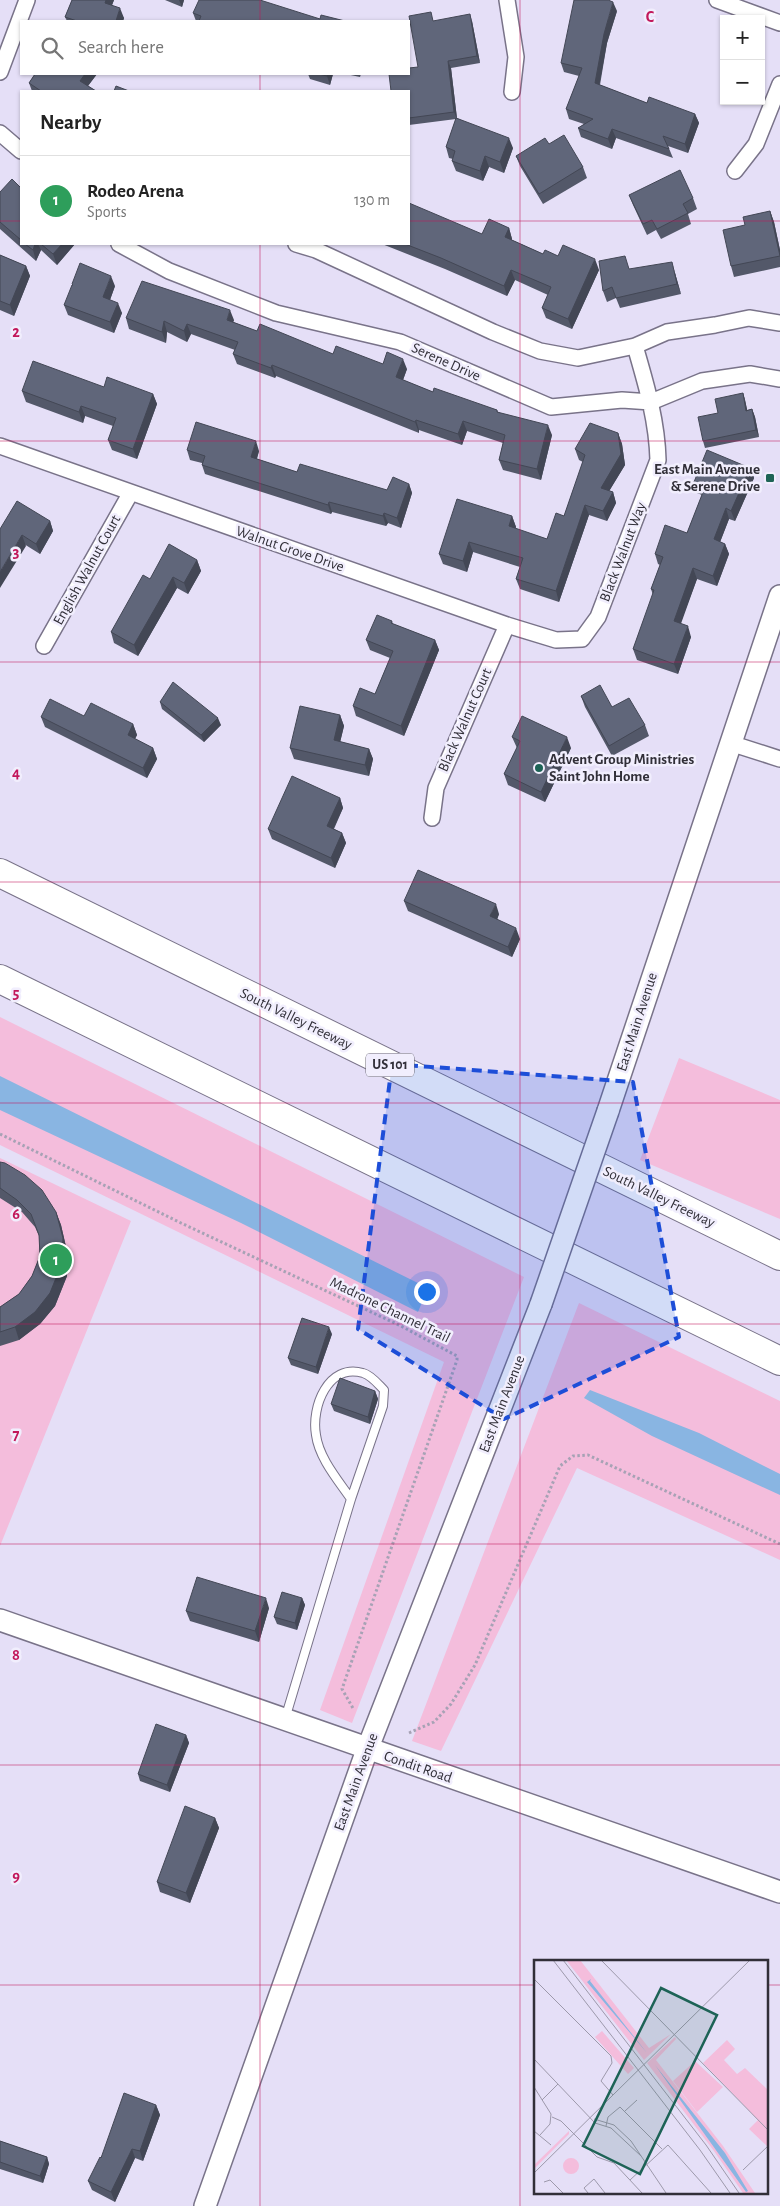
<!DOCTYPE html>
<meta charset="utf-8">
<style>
body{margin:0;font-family:"Alegreya Sans",sans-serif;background:#f2f2f2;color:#222}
.controls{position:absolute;right:15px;top:15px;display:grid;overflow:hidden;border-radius:0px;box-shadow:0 1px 4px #0004}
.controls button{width:45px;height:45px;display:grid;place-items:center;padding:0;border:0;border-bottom:1px solid #e0e0e0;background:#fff;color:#222;font:25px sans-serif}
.you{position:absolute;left:426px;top:1291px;width:18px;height:18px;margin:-12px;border:4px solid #fff;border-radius:50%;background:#1a73e8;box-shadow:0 0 0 8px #1a73e833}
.badge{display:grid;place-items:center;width:32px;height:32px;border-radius:50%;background:#1d6356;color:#fff;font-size:16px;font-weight:700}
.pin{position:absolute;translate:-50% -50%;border:2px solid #fff;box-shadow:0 1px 5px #0006}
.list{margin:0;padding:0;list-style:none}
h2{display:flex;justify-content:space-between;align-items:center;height:65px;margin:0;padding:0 20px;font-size:21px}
h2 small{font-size:16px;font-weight:400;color:#767676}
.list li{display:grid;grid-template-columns:32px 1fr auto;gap:15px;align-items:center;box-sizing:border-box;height:90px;padding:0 20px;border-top:1px solid #e0e0e0}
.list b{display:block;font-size:19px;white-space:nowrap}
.list p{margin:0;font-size:16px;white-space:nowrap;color:#767676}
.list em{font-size:16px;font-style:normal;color:#767676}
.icon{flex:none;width:28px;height:28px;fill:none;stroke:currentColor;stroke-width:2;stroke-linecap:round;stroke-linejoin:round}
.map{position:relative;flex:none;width:780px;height:2206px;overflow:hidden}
.search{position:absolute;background:#fff;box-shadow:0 1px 4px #0004;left:20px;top:20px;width:390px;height:55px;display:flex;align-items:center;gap:12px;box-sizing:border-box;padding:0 18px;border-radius:0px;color:#767676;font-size:19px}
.panel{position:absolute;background:#fff;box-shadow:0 1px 4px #0004;left:20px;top:90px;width:390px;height:155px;border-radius:0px}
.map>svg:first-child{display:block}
.green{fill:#f4bddc}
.water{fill:#89b5e2}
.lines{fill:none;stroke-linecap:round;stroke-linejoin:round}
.lane-casing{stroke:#797389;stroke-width:10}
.street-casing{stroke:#797389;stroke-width:18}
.secondary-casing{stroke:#797389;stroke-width:24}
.highway-casing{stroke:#797389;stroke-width:30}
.path{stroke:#a7a2b5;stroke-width:3;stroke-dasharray:2.5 2.5;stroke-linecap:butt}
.lane{stroke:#fff;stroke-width:8}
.street{stroke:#fff;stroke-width:15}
.secondary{stroke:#fff;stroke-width:21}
.highway{stroke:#fff;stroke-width:28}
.secondary-bridge-casing{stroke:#797389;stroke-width:24;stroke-linecap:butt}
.secondary-bridge{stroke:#fff;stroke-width:21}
.wall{fill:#535869}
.shaded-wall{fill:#434755}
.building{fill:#60667a;stroke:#434755}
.marked{fill:#1d4ed8;fill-opacity:0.2;stroke:#1d4ed8;stroke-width:4;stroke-dasharray:10 6;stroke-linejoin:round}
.grid{fill:none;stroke:#c2185b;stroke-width:1;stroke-opacity:0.55}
.poi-dot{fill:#1d6356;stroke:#f1eefd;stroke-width:2}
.labels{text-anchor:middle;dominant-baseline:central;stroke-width:5;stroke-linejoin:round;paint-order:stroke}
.shield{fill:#f1eefd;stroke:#6b6873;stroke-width:1}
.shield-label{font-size:14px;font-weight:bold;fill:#312f38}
.street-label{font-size:15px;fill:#312f38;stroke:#f1eefd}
.poi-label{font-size:15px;font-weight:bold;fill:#312f38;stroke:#f1eefd;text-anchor:end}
.inset-road{fill:none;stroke:#9d99ab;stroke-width:1}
.view{fill:#1d6356;fill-opacity:0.15;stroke:#1d6356;stroke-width:2.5}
.inset-edge{fill:none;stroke:#312f38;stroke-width:2.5}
.grid-label{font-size:16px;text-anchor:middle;font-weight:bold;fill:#c2185b;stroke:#f1eefd;stroke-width:5;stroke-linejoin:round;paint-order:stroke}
</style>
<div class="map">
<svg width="780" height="2206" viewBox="0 0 780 2206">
<rect width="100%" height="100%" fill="#e5dff7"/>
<path class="green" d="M0 1017 524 1277 352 1723 320 1710 444 1362 0 1145Z
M679 1058 780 1100V1219L640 1160Z
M0 1158 131 1221 0 1546Z
M579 1303 780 1401V1560L577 1468 441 1751 412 1741Z"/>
<path class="water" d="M0 1076 428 1288 418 1312 241 1223 0 1110Z
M590 1390 699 1433 780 1474V1495L652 1436 584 1398Z"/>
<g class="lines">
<g class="lane-casing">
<path id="lane" d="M285 1719 351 1499 383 1406 384 1390C378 1384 371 1375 363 1373 328 1363 311 1407 316 1435 319 1458 338 1480 351 1499"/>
</g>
<g class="street-casing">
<path id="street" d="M507 0 516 57 512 92
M717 0 780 23
M0 72 27 0
M0 133 21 151
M735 171 756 144 780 84
M119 244 169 271 276 313 400 342 551 407 622 400 651 402 702 381 750 374 780 379
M296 244 316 250 493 332 540 351 578 358 635 346 667 332 715 325 749 318 780 323
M0 446 507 625 556 640 582 639 598 617 658 460C657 420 646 384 635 346
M44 646 130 494
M730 743 780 759
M432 818 436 788 507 625"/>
</g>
<g class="secondary-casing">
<path id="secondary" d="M608 1111 780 596
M0 1620 780 1892
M205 2206 367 1750 541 1304"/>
</g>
<g class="highway-casing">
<path id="highway" d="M0 873 780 1256
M0 979 780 1361"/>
</g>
<path class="path" d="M0 1134 181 1223 401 1326 457 1356V1360L342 1689 354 1710
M409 1733 434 1722 451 1704 475 1665 560 1466 573 1456 588 1455 780 1544"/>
<use href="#lane" class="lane"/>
<use href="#street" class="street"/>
<use href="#secondary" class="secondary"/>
<use href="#highway" class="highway"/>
<g class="secondary-bridge-casing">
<path id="secondary-bridge" d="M541 1304 608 1111"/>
</g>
<use href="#secondary-bridge" class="secondary-bridge"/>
</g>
<path class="wall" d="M72 0H114L112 5 124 18 123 21H67L65 17Z
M165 0H184L182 7Z
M617 11 607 43 600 85 647 103 695 114 699 123 688 153 668 146 673 158 616 138 612 149 581 137 578 128 584 124 569 119 566 109 579 76 564 72 561 63Z
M193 13 320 19 345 21H196Z
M434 21H472L480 63 451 68 457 118 513 148 504 173 489 167 483 181 456 171 452 161 453 159 449 158 446 147 456 119 409 125V91L418 67Z
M35 74H97L88 86 96 91H32L29 83Z
M308 74H333L330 85 310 79Z
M346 74H361L360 77Z
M549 144 583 167 587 178 543 204 520 166 516 156Z
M21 188V244H75L57 265 41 250 36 261 0 229V192Z
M629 195 693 198 697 209 688 214 691 224 661 239 656 230 647 235 633 205Z
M770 211 774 222 780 250V267L734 277 731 266 745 225Z
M509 228 512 239V240L543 254 558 256 599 270 572 329 546 318 542 308 548 295 515 280 507 296 445 269 382 244H409L482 234Z
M0 255 26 266 30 276 14 316 0 310Z
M630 269 675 273 681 294 620 308 616 298 607 302 603 291Z
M115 286 110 300 122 313 114 333 68 315 64 305Z
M126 318 234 320 233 322 257 331 333 354 383 364 407 369 403 380 433 392 497 410 498 412 552 435 541 480 503 470 499 460 503 443 467 431 462 445 419 430V433L276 376 275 378 237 364 233 354 235 350 191 334 187 342 167 332 166 343 129 329Z
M104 387 153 394 157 404 137 459 112 450 108 440 113 426 85 416 83 423 26 402 22 391Z
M743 393 745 400 747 410 752 409 755 417 759 437 705 448 703 441 718 413Z
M618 433 622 444 625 465 609 491 613 492 616 503 607 521 589 515 559 602 520 589 516 579 520 567 473 552 467 572 443 564 439 554 512 516 516 527 515 529 547 539 564 516 583 462 579 460 575 449Z
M187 450 259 451 257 459 297 472 387 490 409 484 412 493 401 528 388 523 386 526 332 512 331 514 205 474 202 465V463L190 460Z
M750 468 754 478 735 521 729 519 720 542 725 544 729 554 717 586 697 579 680 624 691 637 678 674 637 660 633 649 653 595 651 589 660 565 658 564 655 554 687 533 702 495 697 493 694 482Z
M50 521 53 531 40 554 0 529Z
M197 560 201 571 188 594 177 588 138 656 114 643 111 632 150 579Z
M392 621 393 624 435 640 439 650 404 736 356 716 353 706 375 694 390 658 370 650 366 640Z
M581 696 612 707 645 725 649 736 612 756 585 707Z
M160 702 221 725 204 742 162 709Z
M340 715 344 726 340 742 369 749 373 759 369 776 294 759 290 748Z
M41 717 133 724 137 735 135 739 153 748 157 759 147 778 45 727Z
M512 737 571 748 545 802 508 785 504 774 517 748Z
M340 798 343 808 334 829 342 833 346 843 335 868 272 839 268 829Z
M404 901 499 914 497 920 520 939 512 957 408 911Z
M0 1162 56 1212 61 1225 67 1251V1276L55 1306 40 1324 19 1340 0 1346V1307L19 1294 32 1276 40 1256 39 1236 35 1227 22 1212 0 1198Z
M332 1334 318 1374 291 1365 288 1358Z
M375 1391 378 1399 370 1424 334 1411 331 1404Z
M302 1598 305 1605 297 1630 277 1624 274 1617Z
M269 1608 259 1642 190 1621 186 1611Z
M186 1735 189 1743 170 1792 140 1781 138 1774Z
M215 1818 219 1828 190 1903 160 1892 157 1882Z
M156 2105 160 2115 143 2161 135 2158 115 2202 92 2190 88 2181 101 2158Z
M0 2141 47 2157 49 2164 43 2183 0 2169Z"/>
<path class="shaded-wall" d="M106 0H114L109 13 105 3Z
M179 0H184L182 7Z
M613 2 617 11 607 43 598 92 595 83 604 34Z
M120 8 124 18 123 21H116Z
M470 14 472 21 480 63 477 56Z
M448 61 451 68 457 119 454 112Z
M85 74H97L84 91 80 81Z
M327 74H333L330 85 327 76Z
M695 114 699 123 688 153 685 144Z
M612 129 616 138 612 149 608 139Z
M509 138 513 148 504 173 500 162Z
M485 156 489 167 483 181 480 171Z
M770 211 774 222 780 250V256Z
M509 228 512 239 509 247 505 237Z
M35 244H38L41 250 36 261 33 250Z
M62 244H75L57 265 53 254Z
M595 259 599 270 572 329 568 319Z
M672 262 675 273 681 294 677 284Z
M26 266 30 276 14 316 10 305Z
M511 270 515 280 507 296 504 286Z
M111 276 115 286 107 308 103 297Z
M118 303 122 313 114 333 110 322Z
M230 310 234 320 230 330 227 320Z
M164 321 167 332 166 343 162 332Z
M187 324 191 334 187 342 184 331Z
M403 359 407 369 400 388 396 377Z
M272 365 276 376 275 378 271 368Z
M743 393 745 400 749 418 746 411Z
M153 394 157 404 137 459 133 449Z
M81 406 85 416 83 423 79 412Z
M752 409 755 417 759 437 756 430Z
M416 420 419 430V433L415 422Z
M463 421 467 431 462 445 458 434Z
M548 425 552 435 541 480 537 469Z
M618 433 622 444 625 465 605 498 601 488Z
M256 441 259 451 254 467 251 457Z
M750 468 754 478 735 521 731 511Z
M409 484 412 493 401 528 397 518Z
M613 492 616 503 607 521 603 511Z
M329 502 332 512 331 514 328 505Z
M585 505 589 515 559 602 556 591Z
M726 508 729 519 717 550 714 539Z
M384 513 388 523 386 526 383 516Z
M512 516 516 527 512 537 509 526Z
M50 521 53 531 40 554 36 544Z
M22 535 26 546 0 588V572Z
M469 542 473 552 467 572 463 561Z
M725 544 729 554 717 586 713 576Z
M197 560 201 571 188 594 184 583Z
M693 568 697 579 678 632 674 621Z
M173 577 177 588 138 656 134 645Z
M688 626 691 637 678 674 674 664Z
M435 640 439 650 404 736 401 726Z
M340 715 344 726 338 751 334 740Z
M218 718 221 725 204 742 201 735Z
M133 724 137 735 131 746 128 735Z
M567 737 571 748 545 802 541 792Z
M153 748 157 759 147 778 143 768Z
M369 749 373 759 369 776 365 765Z
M340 798 343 808 330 836 327 826Z
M342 833 346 843 335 868 331 858Z
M496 904 499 914 494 927 490 916Z
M516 928 520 939 512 957 508 947Z
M56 1212 61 1225 67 1251V1276L55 1306 40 1324 19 1340 15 1327Z
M329 1327 332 1334 318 1374 316 1367Z
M375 1391 378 1399 370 1424 368 1417Z
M266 1598 269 1608 259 1642 255 1631Z
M302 1598 305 1605 297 1630 295 1623Z
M186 1735 189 1743 170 1792 167 1785Z
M215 1818 219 1828 190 1903 186 1893Z
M156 2105 160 2115 143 2161 140 2151Z
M132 2149 135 2158 115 2202 111 2192Z
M47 2157 49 2164 43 2183 40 2176Z"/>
<path class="building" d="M72 0H106L105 3 120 8 116 21H77L65 17Z
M199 0H260L320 19 321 15 345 21H199L201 16 193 13Z
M574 0H608L613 2 604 34 595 83 647 103 649 97 695 114 685 144 663 136 669 149 612 129 608 139 578 128 593 119 566 109 582 68 561 63Z
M431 12 433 21 470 14 477 56 448 61 454 112 409 118V91H391L389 74H409V68L418 67 409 16Z
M35 74H85L80 81 96 91H41L29 83Z
M319 74H327V76Z
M116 86 129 91H114Z
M456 118 509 138 500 162 485 156 480 171 452 161 455 151 446 147Z
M564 135 583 167 539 194 516 156 545 138 549 144Z
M680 170 693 198 683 204 688 213 657 229 652 220 643 224 629 195Z
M12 179 21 188V240L0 222V192Z
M409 203 482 234 489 219 509 228 505 237 543 254 545 250 558 256 563 245 595 259 568 319 542 308 551 287 511 270 504 286 441 258 405 244H409Z
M770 211 780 256 731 266 723 230 745 225 743 217Z
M25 244H35L33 250Z
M41 244H62L53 254Z
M0 255 26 266 10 305 0 301Z
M625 256 629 269 672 262 677 284 616 298 612 287 603 291 599 261Z
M80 263 111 276 103 297 118 303 110 322 64 305 72 285H73L72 284Z
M142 281 230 310 227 320 257 331 260 324 333 354 336 346 383 364 387 352 403 359 396 377 433 392 434 388 497 410V412L548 425 537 469 499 460 505 435 463 421 458 434 416 420 415 422 272 365 271 368 233 354 238 342 187 324 184 331 164 321 162 332 126 318Z
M33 361 104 387 107 377 153 394 133 449 108 440 116 418 81 406 79 412 22 391Z
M743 393 746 411 752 409 756 430 703 441 698 417 718 413 715 399Z
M196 422 256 441 251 457 297 472 300 464 387 490 393 477 409 484 397 518 384 513 383 516 329 502 328 505 202 465 205 456 187 450Z
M590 423 618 433 621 454 601 488 613 492 603 511 585 505 556 591 516 579 523 558 469 542 463 561 439 554 457 499 512 516 509 526 547 539 556 513 564 516 585 455 575 449Z
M707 450 750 468 731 511 726 508 714 539 725 544 713 576 693 568 674 621 688 626 674 664 633 649 654 590 651 589 663 557 655 554 665 525 687 533 705 487 694 482Z
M17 501 50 521 36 544 22 535 0 572V529Z
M169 544 197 560 184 583 173 577 134 645 111 632 143 575 150 579Z
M377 615 392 621 391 623 435 640 401 726 353 706 360 688 375 694 393 651 366 640Z
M173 682 218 718 201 735 160 702Z
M600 685 612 707 629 698 645 725 609 746 581 696Z
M50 699 84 716 91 703 133 724 128 735 153 748 143 768 41 717Z
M300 706 340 715 334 740 369 749 365 765 290 748Z
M522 716 567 737 541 792 504 774 520 741 512 737Z
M292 776 340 798 327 826 342 833 331 858 268 829Z
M418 870 496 904 490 916 516 928 508 947 404 901Z
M0 1162 5 1163 25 1175 42 1190 56 1212 63 1238 62 1263 50 1293 35 1312 15 1327 0 1332V1307L19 1294 32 1276 40 1256 39 1235 31 1214 17 1200 0 1188Z
M302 1318 329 1327 316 1367 288 1358Z
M340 1378 375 1391 368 1417 331 1404Z
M197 1577 266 1598 255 1631 186 1611Z
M282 1592 302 1598 295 1623 274 1617Z
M156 1724 186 1735 167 1785 138 1774Z
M185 1806 215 1818 186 1893 157 1882Z
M124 2093 156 2105 140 2151 132 2149 111 2192 88 2181 100 2157 101 2158Z
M0 2141 47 2157 40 2176 0 2162Z"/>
<path class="marked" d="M392 1064 633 1082 679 1337 504 1419 358 1329Z"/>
<path class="grid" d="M260 0V21M520 0V2206M260 74V91M0 221H21M409 221H780M260 244V2206M0 441H780M0 662H780M0 882H780M0 1103H780M0 1324H780M0 1544H780M0 1765H780M0 1985H535M766 1985H780"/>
<g class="poi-dot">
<rect x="765" y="473" width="10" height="10" rx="2.5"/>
<circle cx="539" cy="768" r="5"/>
</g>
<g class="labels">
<rect class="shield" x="366" y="1053.5" width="48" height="23" rx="4"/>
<g class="shield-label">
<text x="390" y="1065">US 101</text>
</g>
<g class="street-label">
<text transform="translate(446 362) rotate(24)">Serene Drive</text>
<text transform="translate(290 549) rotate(19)">Walnut Grove Drive</text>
<text transform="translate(623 552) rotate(-69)">Black Walnut Way</text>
<text transform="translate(87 570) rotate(-61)">English Walnut Court</text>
<text transform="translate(465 720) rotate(-66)">Black Walnut Court</text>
<text transform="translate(296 1019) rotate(26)">South Valley Freeway</text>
<text transform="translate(637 1022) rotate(-72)">East Main Avenue</text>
<text transform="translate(659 1197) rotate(26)">South Valley Freeway</text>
<text transform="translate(390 1310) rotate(26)">Madrone Channel Trail</text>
<text transform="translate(502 1404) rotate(-69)">East Main Avenue</text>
<text transform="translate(418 1767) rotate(19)">Condit Road</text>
<text transform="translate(356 1782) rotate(-70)">East Main Avenue</text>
</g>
<g class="poi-label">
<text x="760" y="469">East Main Avenue<tspan x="760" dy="17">&amp; Serene Drive</tspan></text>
<text x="549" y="759" text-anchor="start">Advent Group Ministries<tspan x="549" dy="17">Saint John Home</tspan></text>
</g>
</g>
<g transform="translate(534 1960)">
<rect width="234" height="234" fill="#e5dff7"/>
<path d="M32 0H46L115 88 137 74 110 100ZM68 71 100 108 94 114 61 77ZM141 77 142 79 122 100 189 186 221 233H209L180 191 113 103ZM193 80 201 89 190 100 203 114 211 108 234 130 233 186 215 169 224 160 169 103ZM161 101 189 127 163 152 139 121ZM35 171V174L0 209V205ZM29 206a8 8 0 1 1 16 0a8 8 0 1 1-16 0Z" fill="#f4bddc"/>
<path d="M57 19 56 21 113 93 53 22ZM121 105 191 193 214 231 212 232Z" fill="#89b5e2"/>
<path class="inset-road" d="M19 0 166 190 196 233M29 0 172 185 205 233M67 0 234 170M0 19 77 96 78 103 67 121 79 135 216 0M0 99 61 163 77 168 107 196M0 127 17 154 16 164 6 175M8 140 24 124M91 151 103 140M18 157 27 161 63 197 80 203 108 233M60 159 80 165 97 181 132 233M72 166 74 157 86 147 128 189M0 171 17 185M209 210 234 186M0 213 79 135M96 220 134 185 177 233M10 222 16 220 29 233M54 233 50 228 60 219 71 233"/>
<path class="view" d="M127 28 183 55 106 214 49 186Z"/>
<rect width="234" height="234" class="inset-edge"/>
</g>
<g class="grid-label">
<text x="650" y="22">C</text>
<text x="16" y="337">2</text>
<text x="16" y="557">3</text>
<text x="16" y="778">4</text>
<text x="16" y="998">5</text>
<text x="16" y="1219">6</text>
<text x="16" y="1440">7</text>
<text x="16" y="1660">8</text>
<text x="16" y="1881">9</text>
</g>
</svg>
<div class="controls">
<button>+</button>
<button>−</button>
</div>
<div class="you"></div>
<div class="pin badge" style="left:56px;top:1260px;background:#2e9e5b">1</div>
<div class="search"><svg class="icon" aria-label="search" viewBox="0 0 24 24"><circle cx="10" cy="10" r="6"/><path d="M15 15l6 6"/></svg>Search here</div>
<section class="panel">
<h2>Nearby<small></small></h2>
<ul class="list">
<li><span class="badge" style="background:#2e9e5b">1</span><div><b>Rodeo Arena</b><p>Sports</p></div><em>130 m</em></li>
</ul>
</section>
</div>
